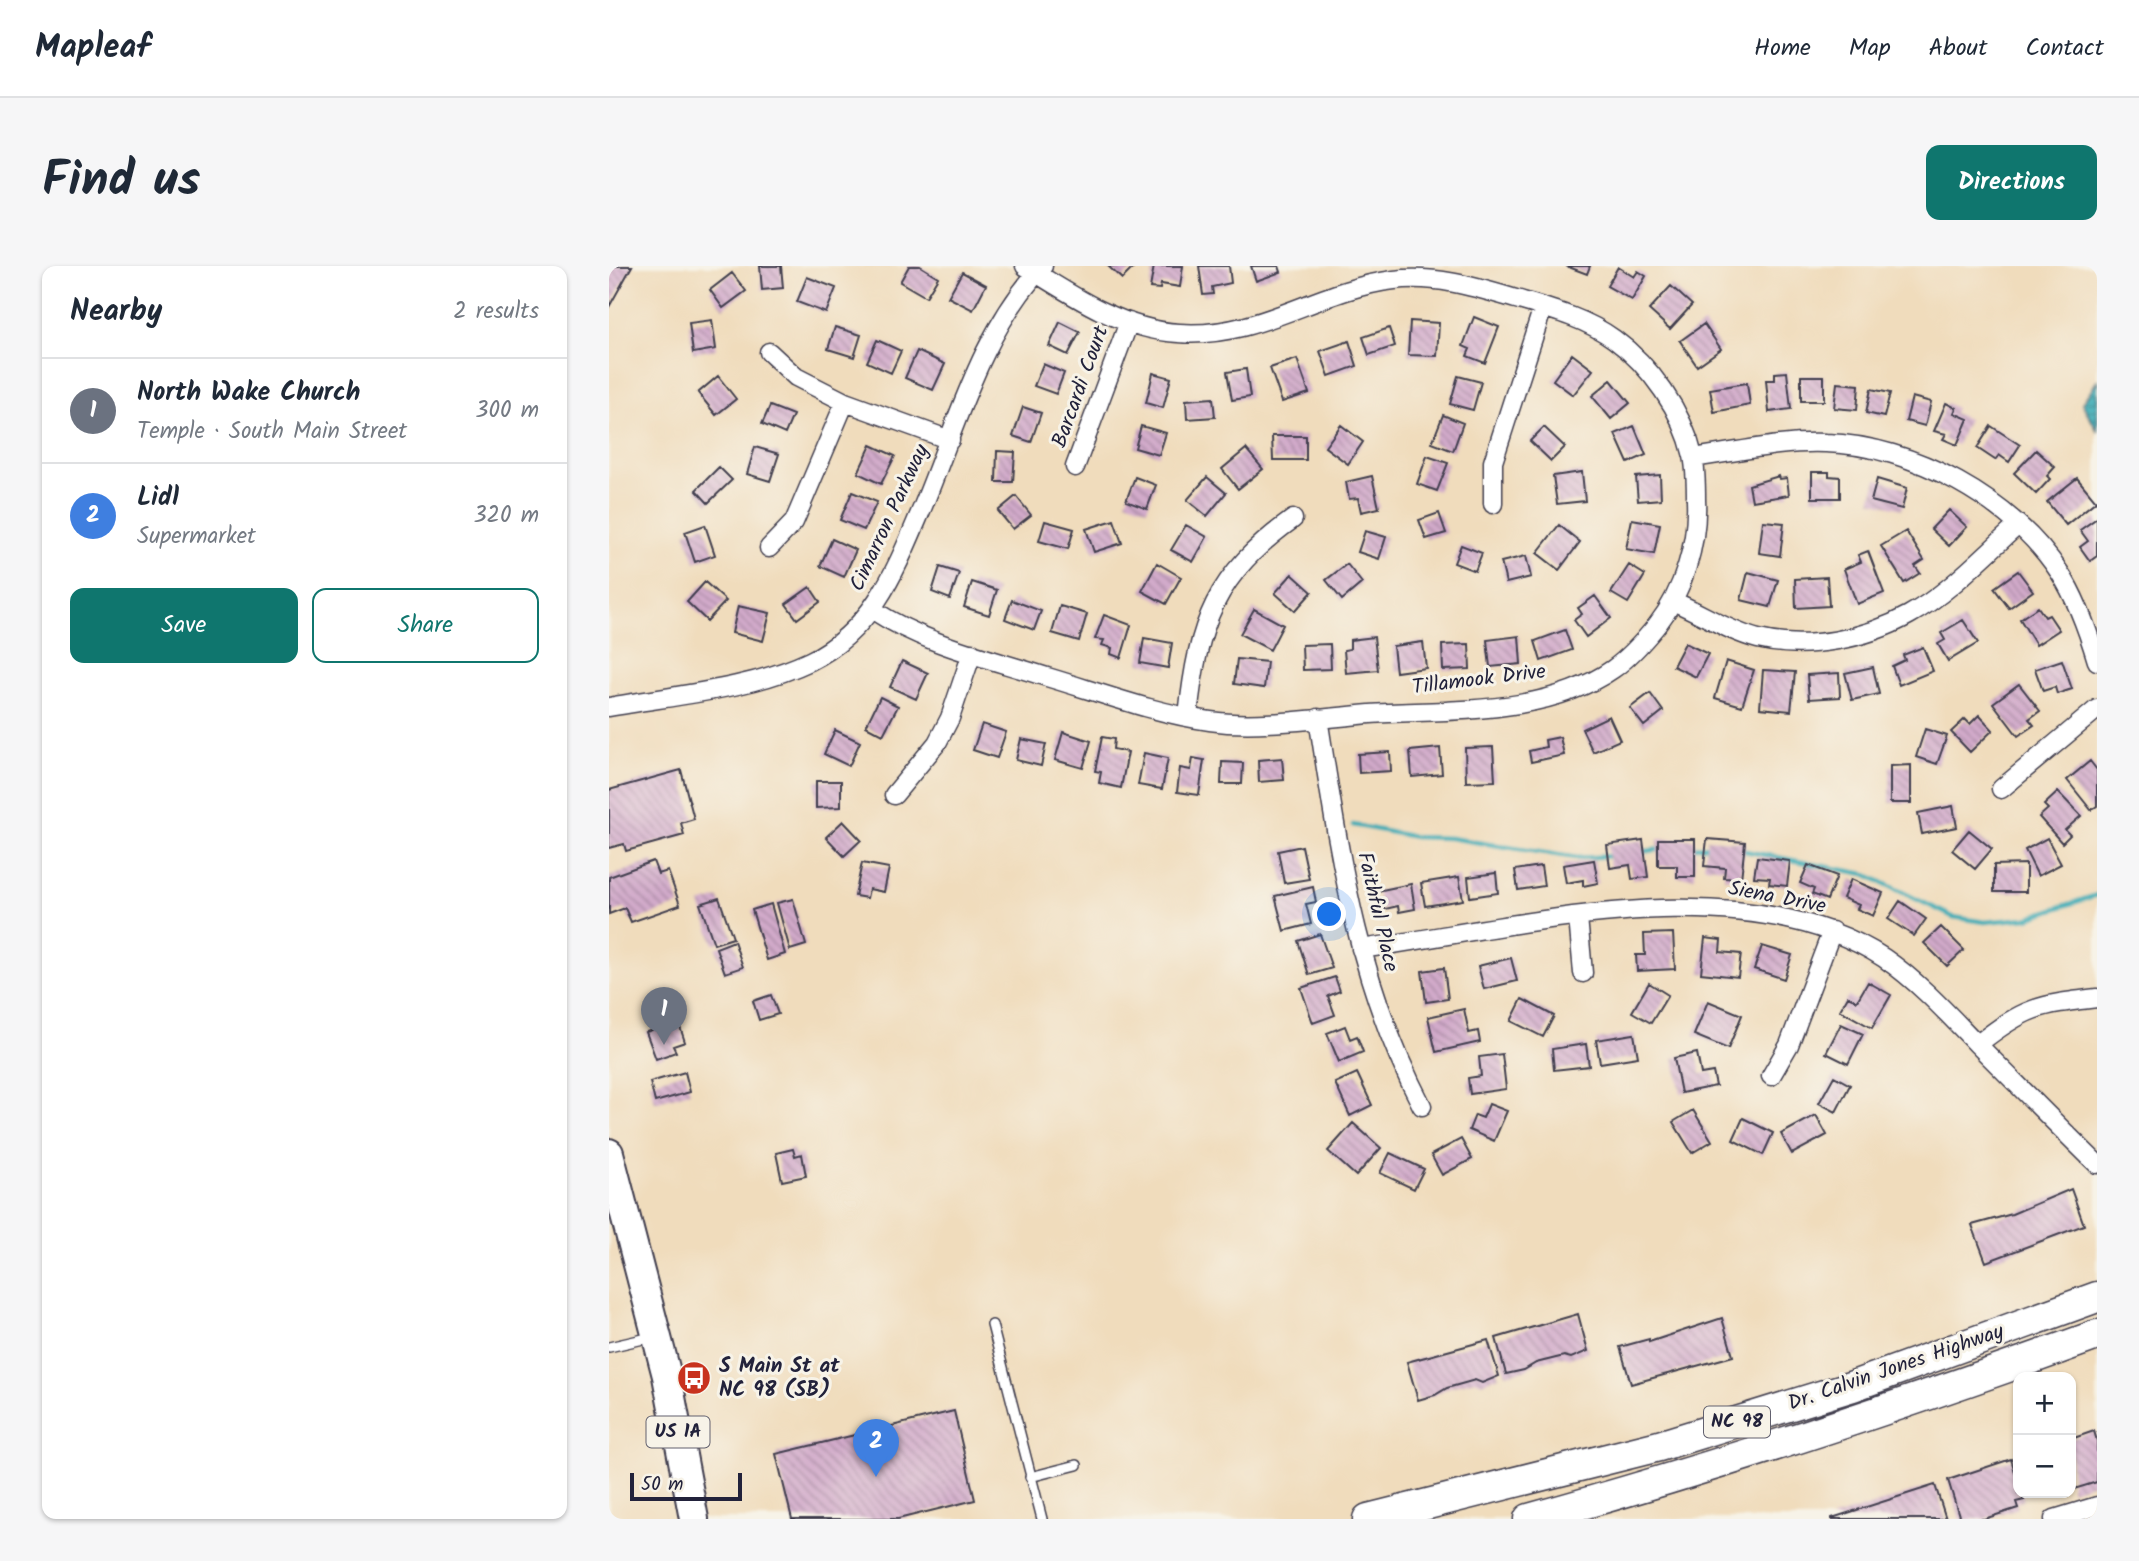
<!DOCTYPE html>
<meta charset="utf-8">
<style>
body{margin:0;font-family:Kalam,sans-serif;background:#f6f6f7;color:#1f2937}
.controls{position:absolute;right:21px;bottom:21px;display:grid;overflow:hidden;border-radius:14px;box-shadow:0 2px 5px #0004}
.controls button{width:63px;height:63px;display:grid;place-items:center;padding:0;border:0;border-bottom:2px solid #e0e1e3;background:#fff;color:#1f2937;font:35px sans-serif}
.scale{position:absolute;left:21px;bottom:18px;width:112px;box-sizing:border-box;padding-left:7px;border:4px solid #22223b;border-top:0;font-size:19px;line-height:24px;white-space:nowrap;color:#22223b;-webkit-text-stroke:5px #f7f3e8;paint-order:stroke}
.you{position:absolute;left:721px;top:649px;width:24px;height:24px;margin:-18px;border:5px solid #fff;border-radius:50%;background:#1a73e8;box-shadow:0 0 0 10px #1a73e833}
.badge{display:grid;place-items:center;width:46px;height:46px;border-radius:50%;background:#0f766e;color:#fff;font-size:23px;font-weight:700}
.pin{position:absolute;translate:-50% -58px;filter:drop-shadow(0 2px 4px #0008)}
.pin::after{content:'';position:absolute;top:37px;width:24px;height:21px;background:inherit;clip-path:polygon(0 0,100% 0,50% 100%)}
.list{margin:0;padding:0;list-style:none}
h2{display:flex;justify-content:space-between;align-items:center;height:91px;margin:0;padding:0 28px;font-size:30px}
h2 small{font-size:23px;font-weight:400;color:#747a83}
.list li{display:grid;grid-template-columns:46px 1fr auto;gap:21px;align-items:center;box-sizing:border-box;height:105px;padding:0 28px;border-top:2px solid #e0e1e3}
.list b{display:block;font-size:26px;white-space:nowrap}
.list p{margin:0;font-size:23px;white-space:nowrap;color:#747a83}
.list em{font-size:23px;font-style:normal;color:#747a83}
.actions{display:flex;gap:14px;padding:21px 28px}
.actions a{flex:1;padding:16px 0;border:2px solid #0f766e;border-radius:14px;text-align:center;font-size:24px;color:#0f766e}
.actions .main{background:#0f766e;color:#fff}
.map{position:relative;flex:none;width:1488px;height:1253px;overflow:hidden;border-radius:14px}
header{display:flex;align-items:center;gap:42px;box-sizing:border-box;height:98px;padding:0 35px;background:#fff;border-bottom:2px solid #e0e1e3}
header strong{font-size:33px}
nav{display:flex;gap:38px;margin-inline-start:auto;font-size:24px}
.intro{display:flex;align-items:center;justify-content:space-between;box-sizing:border-box;height:168px;padding:0 42px}
h1{margin:0;font-size:49px}
.button{padding:18px 32px;border-radius:14px;background:#0f766e;color:#fff;font-size:24px;font-weight:700}
main{display:flex;gap:42px;padding:0 42px}
aside{flex:1;background:#fff;border-radius:14px;box-shadow:0 2px 5px #0004}
.map>svg:first-child{display:block}
.water{fill:url(#water-rules);stroke:#2e6778;stroke-width:2}
.lines{fill:none;stroke-linecap:round;stroke-linejoin:round}
.stream{stroke:#3bacb6;stroke-width:4.5}
.building{fill:url(#building-back-hatch)}
.service-casing{stroke:#413e4e;stroke-width:12}
.minor-casing{stroke:#413e4e;stroke-width:21}
.primary-casing{stroke:#413e4e;stroke-width:32}
.trunk-casing{stroke:#413e4e;stroke-width:33}
.service{stroke:#fff;stroke-width:9}
.minor{stroke:#fff;stroke-width:18}
.primary{stroke:#fff;stroke-width:28}
.trunk{stroke:#fff;stroke-width:30}
.labels{text-anchor:middle;dominant-baseline:central;stroke-width:6;stroke-linejoin:round;paint-order:stroke}
.shield{fill:#f7f3e8;stroke:#62616f;stroke-width:2}
.shield-label{font-size:19px;font-weight:bold;fill:#22223b}
.street-label{font-size:21px;fill:#22223b;stroke:#f7f3e8}
.poi-label{font-size:21px;font-weight:bold;fill:#22223b;stroke:#f7f3e8;text-anchor:start}
</style>
<header>
<strong>Mapleaf</strong>
<nav><a>Home</a><a>Map</a><a>About</a><a>Contact</a></nav>
</header>
<div class="intro"><h1>Find us</h1><a class="button">Directions</a></div>
<main>
<aside>
<h2>Nearby<small>2 results</small></h2>
<ul class="list">
<li><span class="badge" style="background:#6b7280">1</span><div><b>North Wake Church</b><p>Temple · South Main Street</p></div><em>300 m</em></li>
<li><span class="badge" style="background:#3f7fe0">2</span><div><b>Lidl</b><p>Supermarket</p></div><em>320 m</em></li>
</ul>
<div class="actions"><a class="main">Save</a><a>Share</a></div>
</aside>
<div class="map">
<svg width="1488" height="1253" viewBox="0 0 1488 1253">
<defs>
<pattern id="water-rules" width="6" height="5" patternUnits="userSpaceOnUse" patternTransform="scale(1.75)"><rect width="6" height="5" fill="#3bacb6"/><path d="M0 2.5h6" fill="none" stroke="#318c95"/></pattern>
<pattern id="building-back-hatch" width="6" height="6" patternUnits="userSpaceOnUse" patternTransform="scale(1.75)"><rect width="6" height="6" fill="#d2aaca"/><path d="M-1 5l2 2M0 0l6 6M5-1l2 2" fill="none" stroke="#aa8aa5"/></pattern>
</defs>
<rect width="100%" height="100%" fill="#f7f3e8"/>
<filter id="ink" filterUnits="userSpaceOnUse"><feTurbulence type="fractalNoise" baseFrequency=".0143" numOctaves="2"/><feDisplacementMap in="SourceGraphic" scale="14" xChannelSelector="R" yChannelSelector="G"/><feConvolveMatrix kernelMatrix="1 2 1 2 8 2 1 2 1" color-interpolation-filters="sRGB"/></filter>
<filter id="wash" filterUnits="userSpaceOnUse"><feTurbulence type="fractalNoise" baseFrequency=".00686" numOctaves="4" result="noise"/><feDisplacementMap in="SourceGraphic" scale="28" xChannelSelector="R" yChannelSelector="G"/><feGaussianBlur stdDeviation="1.57" result="paint"/><feColorMatrix in="noise" values="0 0 0 0 0 0 0 0 0 0 0 0 0 0 0 0 0 1.4 0 .05"/><feComposite in="paint" operator="in"/></filter>
<g filter="url(#wash)">
<rect width="100%" height="100%" fill="#f0dcbc"/>
<path class="water" d="M1488 115V164L1473 137Z"/>
<g class="lines">
<path class="stream" d="M744 559 806 571 841 572 968 592 1004 590
M1083 581 1102 580
M1131 584 1256 608 1344 651 1376 656 1418 652 1488 629
M1030 586 1053 583"/>
</g>
<g id="blocks">
<path class="building" d="M0 0H23L0 41Z
M151 0H172L174 22 153 24Z
M300 0H311L329 11 317 31 291 16Z
M499 0H526L513 13Z
M545 0H574L571 21 552 18 551 23 541 22Z
M590 0H620L622 17 603 21 604 28 594 29Z
M642 0H670L672 6 647 15Z
M957 0H981L978 8Z
M1009 1 1025 11 1029 5 1037 10 1023 34 998 20Z
M353 6 377 19 364 44 339 31Z
M123 7 137 25 114 42 101 24Z
M198 11 227 22 217 47 188 36Z
M1062 20 1083 39 1061 63 1040 44Z
M865 51 890 61 876 97 858 90 861 83 854 80Z
M103 54 107 83 84 87 80 57Z
M801 55 830 57 828 90 799 89Z
M451 56 471 66 459 89 440 80Z
M1095 58 1112 83 1088 100 1071 75Z
M226 61 252 69 245 91 219 83Z
M780 62 786 80 760 89 754 71Z
M268 74 292 85 282 107 258 96Z
M740 75 748 100 720 110 711 85Z
M308 85 336 98 324 124 296 112Z
M963 88 984 104 964 129 944 114Z
M688 93 700 127 673 136 661 102Z
M434 98 455 107 447 128 425 120Z
M637 103 641 131 623 134 618 106Z
M1178 106 1182 143 1160 146 1157 114H1166V107Z
M544 107 562 112 554 142 537 137Z
M109 110 127 133 107 149 89 127Z
M849 110 872 116 864 144 841 138Z
M1192 110H1215V135H1192Z
M1002 114 1021 137 1002 153 983 130Z
M1138 117 1141 139 1105 146 1101 123Z
M1228 117 1250 119 1248 144 1225 142Z
M1262 123 1281 127 1275 151 1257 147Z
M1303 131 1322 136 1316 160 1297 155Z
M604 132 606 151 578 153 577 134Z
M1337 137 1347 142 1345 147 1359 153 1348 179 1334 173 1337 168 1325 165Z
M161 140 184 149 176 168 153 158Z
M414 141 432 147 422 176 404 170Z
M834 149 854 157 844 185 823 177Z
M732 159 754 176 739 198 716 181Z
M532 160 557 167 550 189 526 182Z
M1025 160 1037 189 1019 197 1006 168Z
M1382 160 1411 179 1400 196 1390 189 1386 194 1368 182Z
M935 161 956 181 942 195 921 175Z
M663 170H697V194H664Z
M262 179 286 190 272 218 249 207Z
M146 181 170 188 161 215 138 208Z
M637 183 654 203 629 223 613 203Z
M1427 184 1446 201 1438 210 1441 213 1427 228 1405 207Z
M388 185 406 186 404 216H387Z
M818 190 839 197 828 225 808 218Z
M110 201 123 214 99 237 87 224Z
M973 206 976 235 948 238 944 210Z
M1203 206H1220V210L1231 211V232H1203Z
M1051 209 1052 233 1029 235 1027 211Z
M763 210 770 242 752 246 749 232 740 233 737 216Z
M1170 210 1171 213 1178 212 1180 229 1143 235 1140 219Z
M526 211 547 219 538 243 517 235Z
M598 211 617 227 598 250 578 234Z
M1468 212 1487 235 1457 259 1438 236Z
M1268 213 1298 222 1293 243 1262 235Z
M243 226 268 236 255 264 231 254Z
M407 230 422 249 404 263 389 245Z
M1340 244 1358 261 1340 280 1322 263Z
M830 247 837 267 817 273 810 254Z
M1488 252V290L1481 295 1471 281 1479 275 1471 264Z
M1023 253 1051 258 1045 288 1017 283Z
M505 254 513 277 485 286 477 263Z
M436 255 465 263 459 283 430 275Z
M1154 255 1175 257 1171 290 1150 287Z
M96 259 106 289 86 296 76 266Z
M577 259 598 271 584 296 562 284Z
M950 259 971 276 950 304 928 287Z
M756 265 777 271 770 293 749 286Z
M1297 265 1315 294 1306 300 1311 307 1295 317 1272 280Z
M223 273 247 284 235 311 211 300Z
M852 279 873 287 866 305 845 297Z
M1259 285 1275 327 1248 338 1235 303 1252 296 1249 289Z
M917 290 922 311 897 317 892 296Z
M548 297 572 311 557 338 533 325Z
M738 298 753 317 733 334 717 314Z
M1020 299 1036 309 1019 337 1002 327Z
M331 301 350 307 341 333 323 326Z
M1409 305 1424 325 1400 342 1385 322Z
M1139 306 1169 314 1161 341 1132 334Z
M683 308 703 326 686 345 666 327Z
M1218 311 1220 340 1187 342 1186 313Z
M96 316 117 335 98 355 78 336Z
M363 316 388 324 380 349 355 341Z
M201 321 211 336 188 353 177 338Z
M986 330 1002 352 977 371 965 354 973 348 969 342Z
M403 334 432 345 425 364 396 353Z
M129 340 161 347 154 375 123 367Z
M451 340 478 348 470 375 443 367Z
M1429 341 1436 351 1440 349 1450 364 1427 379 1411 353Z
M645 343 674 359 661 384 631 368Z
M495 349 522 359 512 392 502 388 503 382 493 379 495 374 486 373Z
M1354 354 1369 377 1339 395 1329 378 1336 374 1332 367Z
M956 364 963 384 932 395 926 375Z
M910 370 912 398 881 401 878 374Z
M765 371 769 404 737 407 735 384 741 383V374Z
M535 372 563 377 559 402 531 397Z
M814 376 817 402 787 406 784 380Z
M1076 377 1099 388 1087 411 1064 400Z
M721 378 722 403 694 404 693 379Z
M860 378 861 403 834 404 833 379Z
M1314 381 1324 405 1290 419 1283 400 1296 394 1294 389Z
M628 393 658 396 655 422 625 418Z
M1453 394 1463 423 1448 428 1446 421 1434 425 1426 403Z
M293 395 319 407 307 433 281 421Z
M1117 395 1145 404 1133 440 1106 432Z
M1264 401 1270 428 1243 434 1236 407Z
M1154 404 1186 406 1182 445 1151 442Z
M1230 407 1231 431 1200 433 1198 409Z
M1410 418 1431 445 1420 453 1425 459 1409 470 1384 437Z
M1041 427 1054 445 1035 460 1021 442Z
M271 431 289 440 274 469 257 460Z
M1370 449 1384 464 1361 486 1342 466 1356 453 1361 458Z
M1000 450 1011 474 984 486 973 463Z
M373 458 397 466 388 492 364 484Z
M1316 463 1338 470 1328 498 1307 491Z
M226 464 251 476 240 500 215 488Z
M454 466 482 475 474 502 446 494Z
M493 471 505 473 504 483 519 486 512 522 490 517 492 506 486 505Z
M951 471 955 489 922 496 920 485 937 481 936 474Z
M412 473 437 478 432 500 407 494Z
M884 481 886 515 857 516 856 482Z
M831 482 833 508 803 511 801 485Z
M781 486 782 505 750 507 749 488Z
M535 487 559 492 553 523 529 519Z
M584 492 595 494 590 529 568 526 571 502 582 504Z
M673 492 675 514 650 516 649 494Z
M1481 495 1488 504V540L1482 544 1458 514Z
M613 496 634 497 633 518H612Z
M1302 499V537H1281V500Z
M72 504 85 553 72 557 75 569 17 585 15 578 0 582V524Z
M207 515H232V541L207 542Z
M1449 526 1472 550 1456 564 1461 569 1453 577 1430 551 1439 543 1435 539Z
M1344 540 1348 561 1313 568 1309 547Z
M234 555 252 574 235 590 217 571Z
M1360 564 1383 583 1366 603 1343 584Z
M1438 572 1452 598 1429 610 1416 584Z
M1049 573H1086V611H1068V600H1049Z
M1098 573 1136 576 1132 613 1115 612 1116 602 1095 600Z
M1034 574 1039 611 1023 613 1021 599 1001 602 998 579Z
M693 580 700 613 675 617 669 585Z
M1148 591 1181 595 1178 620 1160 618 1161 612 1145 611Z
M985 594 989 617 974 620V614L957 617 954 599Z
M44 595 49 608 59 605 71 639 22 656 16 642 0 648V611Z
M253 597 280 602 275 626 260 623 258 632 246 630Z
M1417 598V626H1385V599Z
M1199 599 1228 610 1218 634 1203 628 1205 623 1191 617Z
M932 600 935 620 909 624 906 604Z
M887 607 889 627 861 631 859 611Z
M850 611 854 634 816 640 812 617Z
M1242 613 1274 627 1264 650 1248 643 1250 639 1234 632Z
M802 618 806 643 790 646 789 640 772 644 768 625Z
M704 621 707 636 697 638 702 658 675 665 666 630Z
M110 632 124 672 105 678 91 638Z
M184 633 197 679 181 684 168 637Z
M1291 635 1317 653 1305 670 1279 653Z
M162 638 176 688 158 694 143 644Z
M1332 661 1355 684 1338 700 1315 677Z
M1064 667 1066 703 1028 705 1027 689H1036L1035 668Z
M711 668 723 702 700 709 689 675Z
M1096 672 1112 674 1111 686 1132 688 1129 711 1092 707Z
M125 675 134 701 116 707 107 682Z
M1153 680 1183 689 1175 713 1145 703Z
M902 692 908 715 875 723 869 700Z
M835 702 839 733 817 736 813 705Z
M726 711 731 725 719 730 726 749 704 757 692 722Z
M1259 716 1282 729 1263 762 1231 744 1239 730 1248 735Z
M1040 717 1059 729 1042 757 1023 746Z
M162 729 169 748 150 754 144 735Z
M913 733 945 750 934 771 902 755Z
M1099 735 1133 749 1119 783 1085 769Z
M855 743 860 767 869 765 871 776 827 786 819 751Z
M69 755 76 776 64 780 67 786 47 793 37 766Z
M1232 758 1254 768 1239 798 1217 787Z
M736 760 741 773 748 770 754 786 730 796 718 767Z
M1025 768 1029 791 991 797 987 774Z
M977 778 980 800 945 804 943 783Z
M1088 787 1092 808 1104 806 1107 820 1072 827 1065 792Z
M893 788 897 823 861 828 859 812 872 810 870 791Z
M76 806 81 826 46 836 41 816Z
M748 807 763 839 741 850 726 817Z
M1225 810 1241 819 1227 846 1210 837Z
M880 838 898 845 885 875 860 864 866 849 874 852Z
M1084 844 1103 875 1083 887 1064 856Z
M1207 849 1218 869 1183 888 1172 868Z
M1134 852 1164 867 1154 889 1124 874Z
M744 857 772 882 747 910 719 885Z
M852 873 863 893 833 909 822 889Z
M184 883 186 890 193 888 197 910 173 915 167 887Z
M781 887 815 903 805 923 771 907Z
M1462 923 1475 959 1377 996 1363 959 1403 948Z
M969 1048 979 1085 962 1092 955 1090 927 1097 915 1104 897 1108 887 1072Z
M1113 1052 1124 1090 1022 1118 1011 1081 1040 1073V1076Z
M879 1074 890 1110 873 1117 866 1114 838 1122 826 1129 809 1134 798 1096Z
M345 1145 366 1234 289 1253H183L167 1188Z
M1485 1165 1488 1175V1216L1462 1224V1173Z
M1402 1193 1409 1215V1227H1413L1415 1234 1407 1236 1409 1242 1375 1253H1351L1339 1214Z
M1326 1219 1337 1253H1223V1252Z"/>
</g>
</g>
<g filter="url(#ink)">
<use href="#blocks" fill-opacity="0" stroke="#413e4e" stroke-width="2"/>
<g class="lines">
<g class="service-casing">
<path id="service" d="M383 1059 433 1253
M0 1081 43 1071
M421 1211 468 1199"/>
</g>
<g class="minor-casing">
<path id="minor" d="M160 86 187 111 236 136 341 174
M1085 192C1128 186 1173 175 1217 177 1303 179 1404 234 1451 307 1468 333 1479 365 1488 395
M466 201 520 56
M884 238V196L934 41
M160 282 185 256 236 136
M1066 336C1094 348 1119 365 1149 373 1197 385 1257 373 1300 349 1340 327 1374 290 1408 260
M264 344C315 378 379 392 438 411 492 427 545 447 601 455 648 462 713 452 761 448 840 443 937 450 1004 403 1021 391 1035 375 1048 359 1074 326 1089 277 1087 234 1087 220 1087 204 1084 190 1074 146 1041 99 1005 73 976 52 941 43 907 33 866 21 828 9 785 14 709 23 650 73 570 67 514 64 462 29 416 0
M0 441C66 429 140 424 201 395 265 364 288 301 314 240 348 158 372 66 434 0
M579 450C589 356 606 309 684 253
M709 452C731 591 747 713 813 840
M1392 523 1488 443
M285 529 328 477 341 452 363 387
M969 651 974 707
M752 683C908 661 1136 600 1275 692 1310 716 1339 748 1368 778 1408 818 1448 859 1488 898
M1369 778C1416 741 1429 739 1488 732
M1162 810 1180 779 1223 665
M1445 1253 1488 1240"/>
</g>
<g class="primary-casing">
<path id="primary" d="M0 887 58 1110 85 1253"/>
</g>
<g class="trunk-casing">
<path id="trunk" d="M759 1253 1050 1180 1244 1120 1488 1031
M920 1253C1113 1200 1301 1137 1488 1069"/>
</g>
<use href="#service" class="service"/>
<use href="#minor" class="minor"/>
<use href="#primary" class="primary"/>
<use href="#trunk" class="trunk"/>
</g>
</g>
<defs>
<g id="bus-disc" transform="scale(1.75)"><circle r="9.5" fill="#c8321e" stroke="#f7f3e8"/><path d="M-5-6H5V4H4V6H2V4H-2V6H-4V4H-5ZM-3.5-4V0h7V-4ZM-3.5 1.2v1.5H-2V1.2ZM2 1.2v1.5H3.5V1.2Z" fill="#fff"/></g>
</defs>
<g fill-rule="evenodd">
<use href="#bus-disc" x="85" y="1112"/>
</g>
<g class="labels">
<g class="shield">
<rect x="1095" y="1140.5" width="66" height="31" rx="5"/>
<rect x="37.5" y="1150.5" width="63" height="31" rx="5"/>
</g>
<g class="shield-label">
<text x="1128" y="1156">NC 98</text>
<text x="69" y="1166">US 1A</text>
</g>
<g class="street-label">
<text transform="translate(472 121) rotate(-70)">Barcardi Court</text>
<text transform="translate(281 252) rotate(-65)">Cimarron Parkway</text>
<text transform="translate(870 414) rotate(-7)">Tillamook Drive</text>
<text transform="translate(1168 632) rotate(11)">Siena Drive</text>
<text transform="translate(768 646) rotate(77)">Faithful Place</text>
<text transform="translate(1287 1102) rotate(-19)">Dr. Calvin Jones Highway</text>
</g>
<g class="poi-label">
<text x="110" y="1100">S Main St at<tspan x="110" dy="24">NC 98 (SB)</tspan></text>
</g>
</g>
</svg>
<div class="controls">
<button>+</button>
<button>−</button>
</div>
<div class="scale">50 m</div>
<div class="you"></div>
<div class="pin badge" style="left:55px;top:779px;background:#6b7280">1</div>
<div class="pin badge" style="left:267px;top:1211px;background:#3f7fe0">2</div>
</div>
</main>
